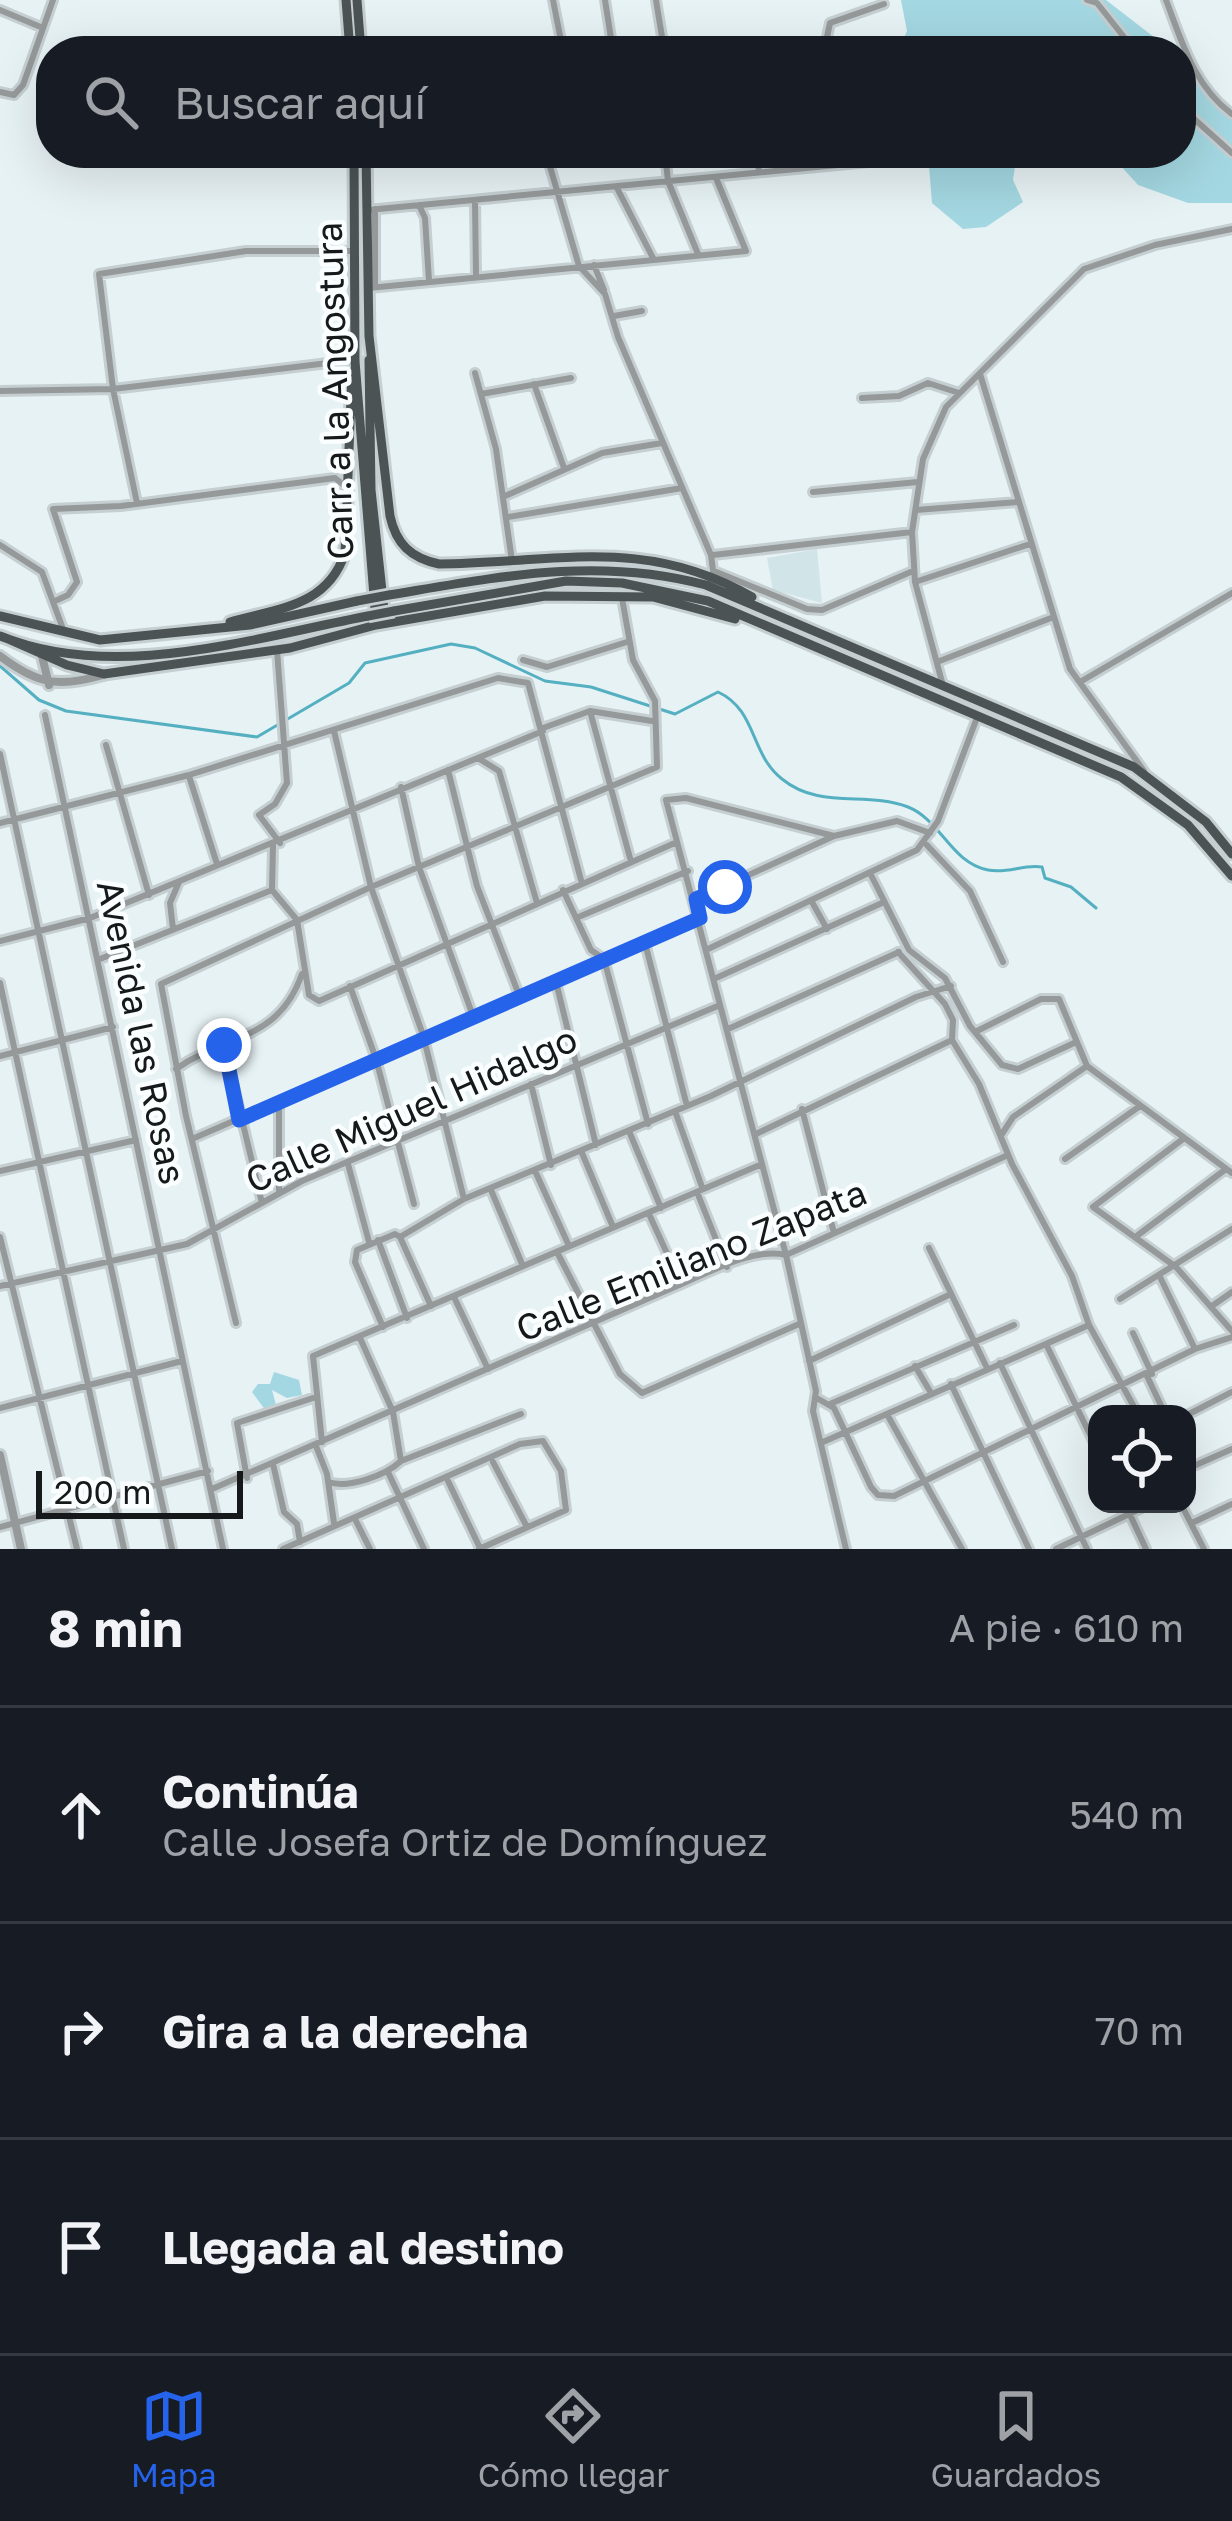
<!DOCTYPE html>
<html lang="es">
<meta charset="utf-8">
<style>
body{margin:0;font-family:"Golos Text",sans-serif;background:#242831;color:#f1f3f6}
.controls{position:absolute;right:36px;bottom:36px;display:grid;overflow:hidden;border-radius:24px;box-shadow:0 12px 48px #0002}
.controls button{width:108px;height:108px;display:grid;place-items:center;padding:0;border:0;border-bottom:3px solid #363941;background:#171b24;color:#f1f3f6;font:60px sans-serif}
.scale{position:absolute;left:36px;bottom:30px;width:207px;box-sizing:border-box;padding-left:12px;border:6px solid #15191a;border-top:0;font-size:33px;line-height:42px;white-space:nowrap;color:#15191a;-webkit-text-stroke:9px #fafeff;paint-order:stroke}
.stop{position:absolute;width:36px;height:36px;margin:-27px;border:9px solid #2563eb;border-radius:50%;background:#fff}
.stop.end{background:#2563eb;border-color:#fff;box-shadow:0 3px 12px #0008}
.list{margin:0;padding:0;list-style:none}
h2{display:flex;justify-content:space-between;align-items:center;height:156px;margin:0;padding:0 48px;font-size:51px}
h2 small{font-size:39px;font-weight:400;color:#9ea1a6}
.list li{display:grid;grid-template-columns:78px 1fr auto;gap:36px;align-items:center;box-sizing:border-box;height:216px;padding:0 48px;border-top:3px solid #363941}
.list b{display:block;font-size:45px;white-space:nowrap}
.list p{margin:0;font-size:39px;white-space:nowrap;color:#9ea1a6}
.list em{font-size:39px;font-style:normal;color:#9ea1a6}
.icon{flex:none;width:66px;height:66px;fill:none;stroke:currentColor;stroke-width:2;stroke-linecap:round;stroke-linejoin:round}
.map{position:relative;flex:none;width:1232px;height:1549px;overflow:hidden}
.search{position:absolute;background:#171b24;box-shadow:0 12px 48px #0002;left:36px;right:36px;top:36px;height:132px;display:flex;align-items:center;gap:30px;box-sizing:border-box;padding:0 42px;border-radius:48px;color:#9ea1a6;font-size:45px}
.sheet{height:804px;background:#171b24}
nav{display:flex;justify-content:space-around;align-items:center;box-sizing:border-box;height:168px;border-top:3px solid #363941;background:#171b24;font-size:33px;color:#9ea1a6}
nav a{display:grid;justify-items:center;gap:6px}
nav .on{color:#2563eb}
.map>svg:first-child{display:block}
.built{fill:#d1e5e9}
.green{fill:#a3d7e1}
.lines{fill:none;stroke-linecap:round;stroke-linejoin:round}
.stream{stroke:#54b0c1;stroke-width:3}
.minor-casing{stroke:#c5cfd2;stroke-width:12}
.tertiary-casing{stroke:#c5cfd2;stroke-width:14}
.primary-casing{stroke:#c5cfd2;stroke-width:15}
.minor{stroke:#95999a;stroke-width:6}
.tertiary{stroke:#95999a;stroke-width:8}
.primary{stroke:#4b5355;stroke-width:9}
.primary-bridge-casing{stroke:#c5cfd2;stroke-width:15;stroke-linecap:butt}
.primary-bridge{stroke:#4b5355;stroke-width:9}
.route{stroke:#2563eb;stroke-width:15}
.labels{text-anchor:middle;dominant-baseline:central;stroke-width:9;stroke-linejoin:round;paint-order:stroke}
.street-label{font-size:36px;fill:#15191a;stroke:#fafeff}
</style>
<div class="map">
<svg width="1232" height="1549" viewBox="0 0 1232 1549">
<rect width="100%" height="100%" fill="#e7f2f5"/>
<path class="built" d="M817 549 822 603 773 590 767 558Z"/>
<path class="green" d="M901 0H1106L1172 51H898L907 31Z
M1181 61 1232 116V203H1188L1138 185 1109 153H1181Z
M928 153H1017L1013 180 1023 202 986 227 963 229 932 203Z
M274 1372 299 1380 302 1395 287 1398 272 1390 276 1405 266 1411 252 1392 258 1384H270Z"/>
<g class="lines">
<path class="stream" d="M0 666 39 700 66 711 257 737 349 683 365 663 451 644 475 648 545 681 591 687 675 714 718 692C757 710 750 754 782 779 820 810 866 791 908 807 941 820 951 863 988 870 1008 874 1023 864 1042 867L1045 878 1071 887 1096 908"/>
<g class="minor-casing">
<path id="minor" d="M553 0 563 51
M605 0 613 51
M1087 0 1097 3 1135 51
M1166 0C1182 42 1194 86 1232 114
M0 10 43 28
M648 51 664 49 656 0
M824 51 830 23 884 4
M0 92 14 95 23 85 53 0
M1181 107 1232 153
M546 153 579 266 605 294 618 337 711 555 714 578
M665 153 668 181 698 254
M757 153 759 172
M617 188 653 258
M475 201 476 275
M419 205 425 218 429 281
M375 209V286
M368 210 911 158
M594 265 604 290
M369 288 746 251 716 178
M614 316 642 311
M475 373 496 449 512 561
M980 374 1070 669 1144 771
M534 384 564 468
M0 391 113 389 353 360
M481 394 571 378
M862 398 899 396 928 383 959 393
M813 492 918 482
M505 496 602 453 662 443
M137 503 113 389 99 274 246 251H355
M916 510 1018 502
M508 517 682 488
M0 545 42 572 63 629
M713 555 912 532
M714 571 807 609 822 610 913 571
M915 582 1030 544
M53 602 68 595 77 582 53 509 121 506 335 478 345 486
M277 650 287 783 275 804 259 815 280 843
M523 660 547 667 627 642
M937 662 1051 618
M942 682 915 582 912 532 923 459 946 407 1084 269 1155 245 1232 229
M1080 682 1232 593
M45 715 223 1549
M543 728 590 711
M334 731 371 887 423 1035 464 1199
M106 745 149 895
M0 754 172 1549
M478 758 499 771 537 903
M448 770 477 886 519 995
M189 776 217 864
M401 787 419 867 473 1016
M0 823 189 775 498 678 528 683 581 880
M834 836 897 821 930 833
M924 842 970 891 1003 962
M273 845 272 890 297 920 309 995 319 1001 677 842
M630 858 590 711 652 721
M871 875 909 950 945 978 970 1026 1002 1065 1018 1069 1074 1043
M563 890 591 950 604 959 648 1124
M696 899 834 836 686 798 666 800 786 1255 816 1391 813 1411 846 1549
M812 902 827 929
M576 918 688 871
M173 929 170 903 179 882
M0 941 90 918 543 731
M645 943 687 1106
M708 949 917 850 938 821 978 715
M898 952 945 1004 953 1020 952 1040 979 1084 1012 1164 1072 1276 1089 1325 1138 1414
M100 959 272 890
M716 978 882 903
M556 982 596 1145
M0 983 124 1549
M350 986 376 1059 414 1204
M728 1029 899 952
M977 1031 1041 999H1059L1087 1066 1232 1173
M224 1045 262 1203
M0 1056 113 1027
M176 1069C227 1033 278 1042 302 974
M531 1084 551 1165
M802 1109 834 1233
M675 1111 702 1187
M629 1131 661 1208
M756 1134 952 1040
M1002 1134 1013 1117 1087 1066
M192 1139 700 918
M1183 1139 1093 1207 1176 1267 1232 1331
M582 1153 613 1227
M1065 1159 1140 1106
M348 1164 369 1242
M0 1171 136 1140
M536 1173 569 1246
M491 1190 522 1264
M697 1192 727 1267
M279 1193V1102
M649 1214 681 1284
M1138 1235 1226 1169
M0 1237 77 1549
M400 1237 464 1199 711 1096 916 997 951 986
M378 1240 407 1318
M929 1248 987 1368
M557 1252 620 1374 642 1393 799 1324
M1160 1277 1195 1349
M0 1286 187 1244 302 1181 720 1005
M454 1297 488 1369
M1120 1299 1232 1229
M1212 1306 1232 1292
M236 1323 186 1116 161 984 371 887 657 767 655 701 633 660 622 598
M383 1327 355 1262 357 1250 395 1234 400 1237 431 1306
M1133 1333 1152 1374
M360 1338 393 1412 401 1461
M1046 1344 1097 1449
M809 1361 951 1294
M1000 1363 1087 1549
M915 1366 931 1393
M1147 1376 1165 1414
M951 1384 1029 1549
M815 1397 834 1408 871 1487 878 1495 894 1496 1195 1349 1232 1337
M830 1404 1014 1325
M0 1408 182 1361
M1187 1415 1232 1392
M888 1416 962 1549
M322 1442 313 1356 762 1164
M823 1442 1089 1325
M316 1446 327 1474 334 1523
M493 1462 527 1527
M273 1464 284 1512 297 1524 300 1542
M1187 1469 1232 1449
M388 1472 424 1549
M247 1478 237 1423 316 1397
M448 1481 480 1548
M328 1482C349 1489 386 1475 401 1461L521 1414
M212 1489 670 1289C701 1277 753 1246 786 1255L1008 1155
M1125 1504 1146 1549
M1181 1504 1204 1549
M356 1521 370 1549
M1192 1523 1232 1504
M0 1527 208 1471
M283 1549 520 1444 543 1441 561 1471 566 1510 479 1549
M1056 1549 1150 1504"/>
</g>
<g class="tertiary-casing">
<path id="tertiary" d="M0 656C37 684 58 688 103 675
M42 656 49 685
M0 1455 21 1549"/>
</g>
<g class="primary-casing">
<path id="primary" d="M346 0 350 51
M357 0 361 51
M354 153 355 361 376 621
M366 153 369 337
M369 336 390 516C396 544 411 558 439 564 555 563 645 535 752 597
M369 360 371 490 385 618
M389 595C498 577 597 556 706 585L1134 767 1206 822 1232 854
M394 611 566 581 622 583 708 601 1121 777 1188 825 1232 876
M0 616 100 640 250 625 357 601
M230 622C278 608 327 607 345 553L352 372
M0 636C115 683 252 638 368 616
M8 639 67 665 104 674 290 648 376 625 545 596 653 597 735 619"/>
</g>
<use href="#minor" class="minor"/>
<use href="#tertiary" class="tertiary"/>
<use href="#primary" class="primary"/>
<g class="primary-bridge-casing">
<path id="primary-bridge" d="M357 601 389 595
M368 616 394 611"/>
</g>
<use href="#primary-bridge" class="primary-bridge"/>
</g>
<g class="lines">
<path class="route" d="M224 1045 239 1120 700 918 696 899 725 887"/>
</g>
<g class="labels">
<g class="street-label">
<text transform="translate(334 391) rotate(-92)">Carr. a la Angostura</text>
<text transform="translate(142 1032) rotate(78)">Avenida las Rosas</text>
<text transform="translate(411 1109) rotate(-24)">Calle Miguel Hidalgo</text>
<text transform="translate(691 1260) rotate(-22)">Calle Emiliano Zapata</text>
</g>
</g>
</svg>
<div class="controls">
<button><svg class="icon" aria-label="locate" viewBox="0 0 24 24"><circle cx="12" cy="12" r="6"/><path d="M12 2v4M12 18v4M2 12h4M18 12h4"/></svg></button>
</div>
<div class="scale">200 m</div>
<div class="stop" style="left:725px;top:887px"></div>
<div class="stop end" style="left:224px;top:1045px"></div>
<div class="search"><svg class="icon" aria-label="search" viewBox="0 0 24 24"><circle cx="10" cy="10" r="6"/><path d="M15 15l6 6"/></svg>Buscar aquí</div>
</div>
<section class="sheet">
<h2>8 min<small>A pie · 610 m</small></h2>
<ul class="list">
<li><svg class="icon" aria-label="ahead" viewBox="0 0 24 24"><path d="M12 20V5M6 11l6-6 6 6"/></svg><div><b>Continúa</b><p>Calle Josefa Ortiz de Domínguez</p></div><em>540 m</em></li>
<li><svg class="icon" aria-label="right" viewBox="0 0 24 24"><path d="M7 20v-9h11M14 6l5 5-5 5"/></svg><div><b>Gira a la derecha</b></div><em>70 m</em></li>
<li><svg class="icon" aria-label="arrive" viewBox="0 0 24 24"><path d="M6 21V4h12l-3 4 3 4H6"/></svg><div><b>Llegada al destino</b></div></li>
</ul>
</section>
<nav>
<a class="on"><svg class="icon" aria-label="map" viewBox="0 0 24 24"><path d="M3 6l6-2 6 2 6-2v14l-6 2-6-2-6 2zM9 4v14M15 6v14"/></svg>Mapa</a>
<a><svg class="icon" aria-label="directions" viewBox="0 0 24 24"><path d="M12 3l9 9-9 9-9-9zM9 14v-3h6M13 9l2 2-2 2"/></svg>Cómo llegar</a>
<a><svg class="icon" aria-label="saved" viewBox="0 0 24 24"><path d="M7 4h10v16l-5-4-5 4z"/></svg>Guardados</a>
</nav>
